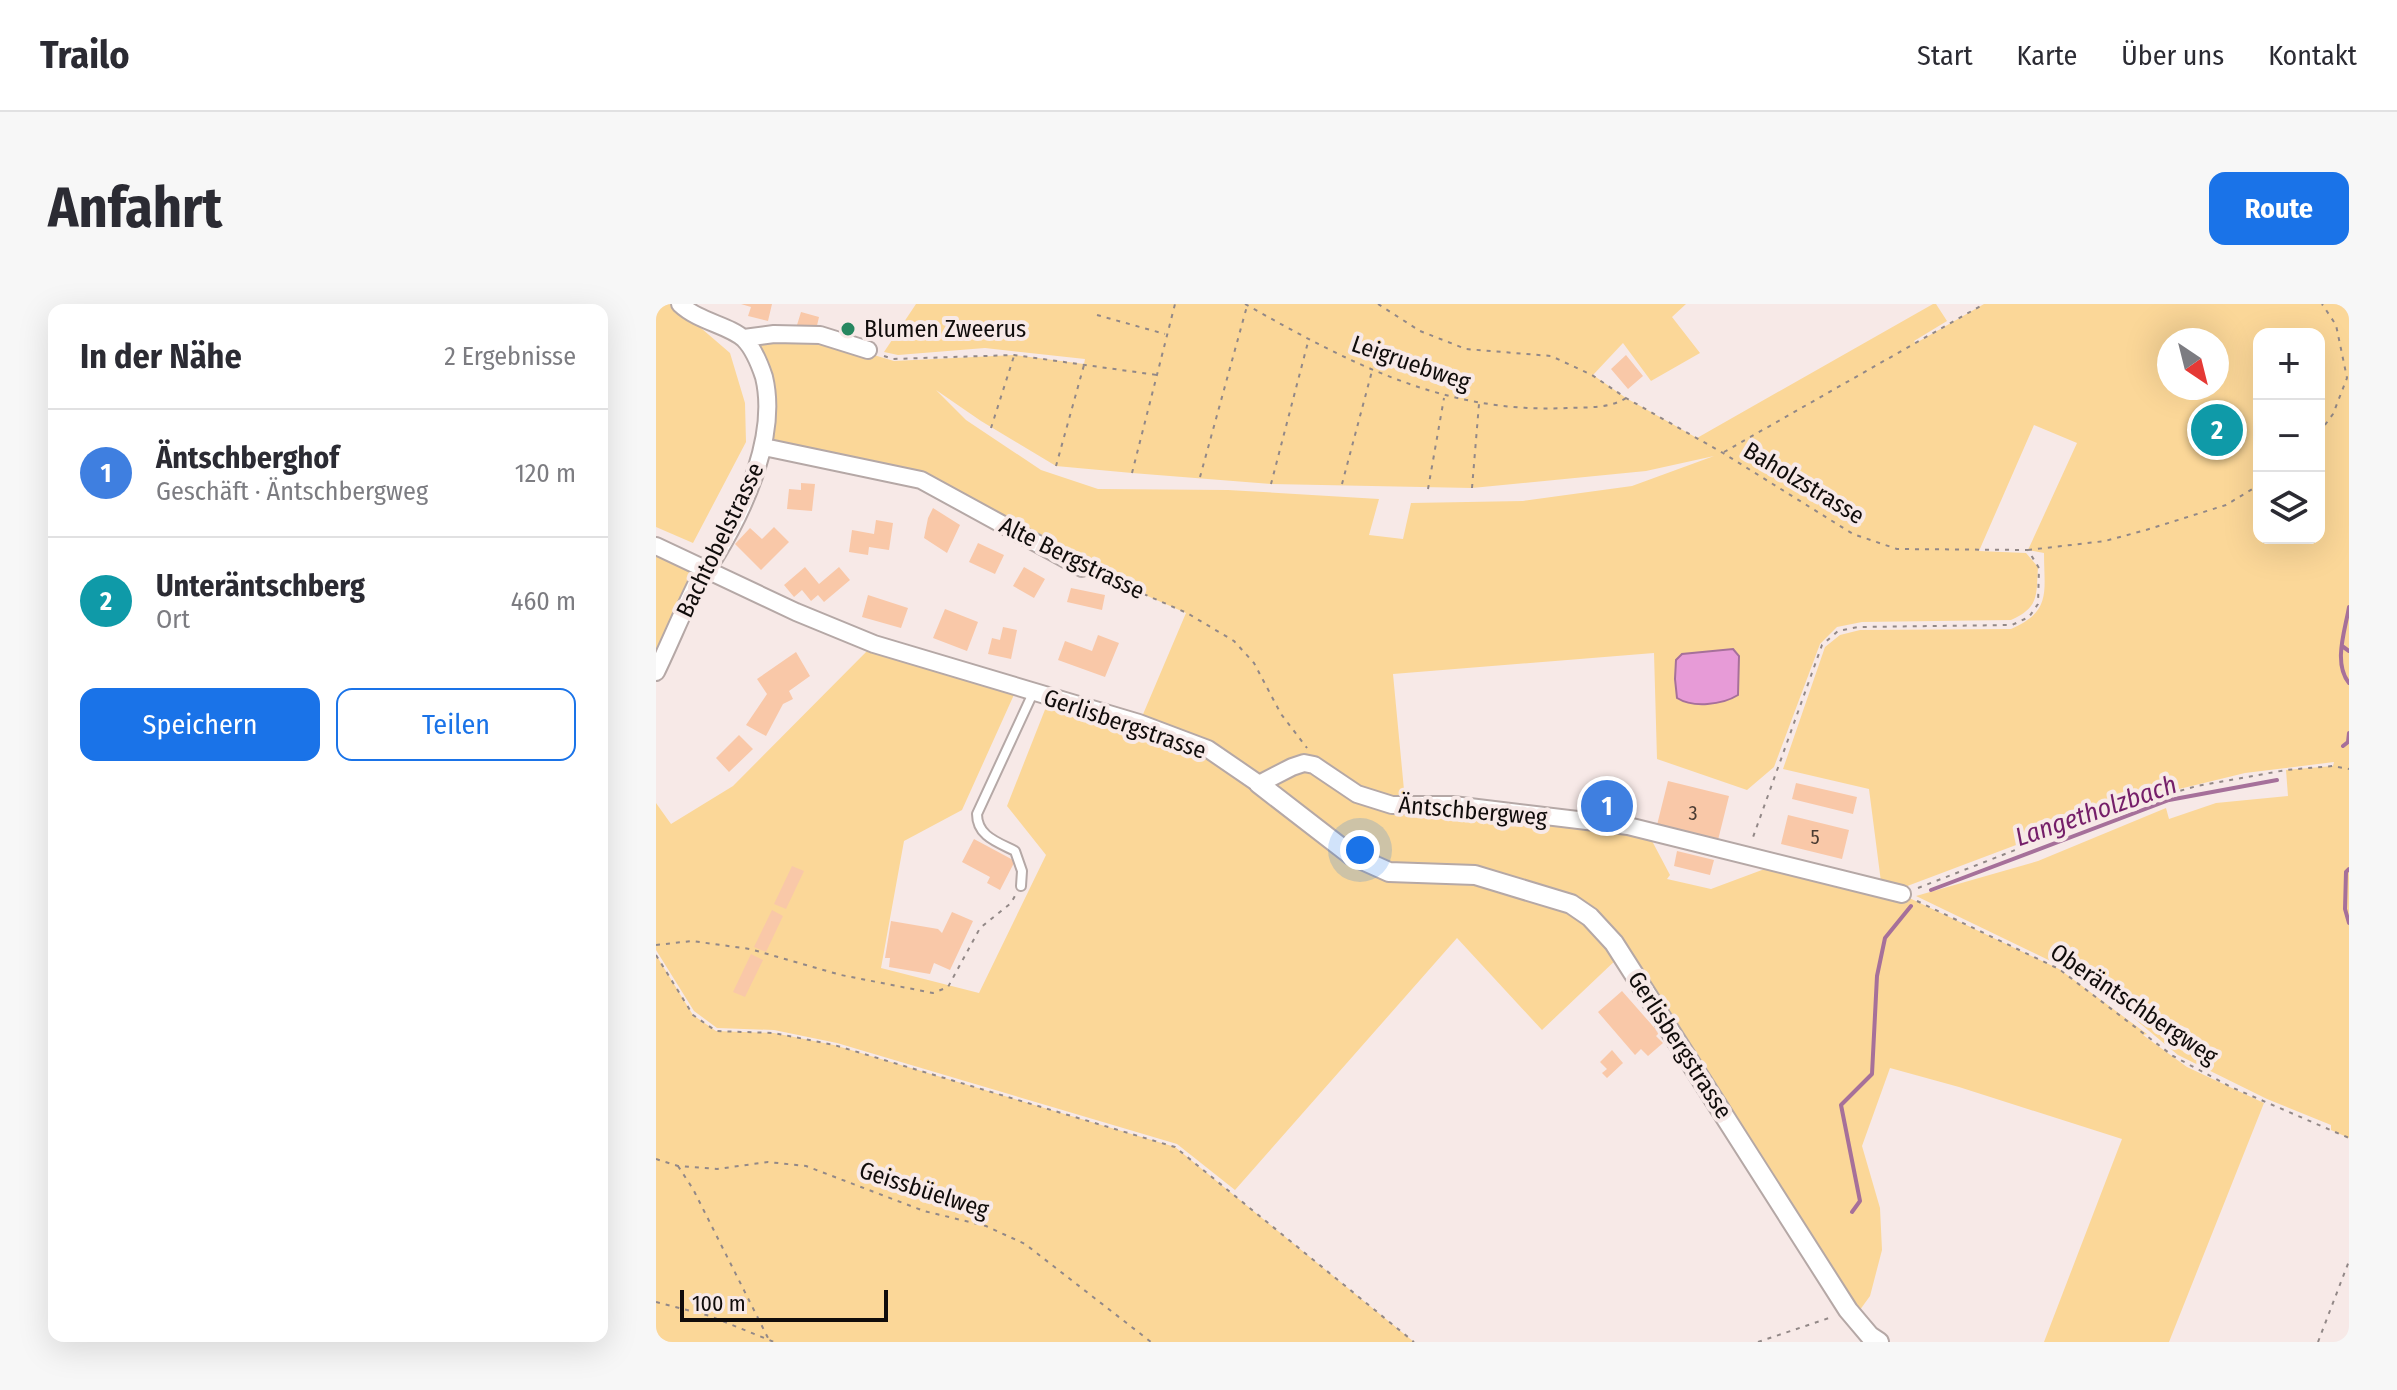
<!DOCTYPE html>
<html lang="de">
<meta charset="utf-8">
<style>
body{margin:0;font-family:"Fira Sans Condensed",sans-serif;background:#f7f7f7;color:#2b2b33}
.controls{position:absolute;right:24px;top:24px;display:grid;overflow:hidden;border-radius:16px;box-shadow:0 8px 32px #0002}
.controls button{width:72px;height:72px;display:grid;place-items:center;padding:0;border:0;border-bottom:2px solid #e1e1e2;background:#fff;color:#2b2b33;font:40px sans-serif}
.compass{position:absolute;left:1501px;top:24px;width:72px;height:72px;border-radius:50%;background:#fff;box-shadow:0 8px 32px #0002;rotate:145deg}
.scale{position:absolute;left:24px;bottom:20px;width:208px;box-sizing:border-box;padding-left:8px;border:4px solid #100c0b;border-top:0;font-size:22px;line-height:28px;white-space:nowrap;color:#100c0b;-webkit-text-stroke:6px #f7e9e7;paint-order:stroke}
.you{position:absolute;left:704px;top:546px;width:28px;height:28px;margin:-20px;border:6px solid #fff;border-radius:50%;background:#1a73e8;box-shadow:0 0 0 12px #1a73e833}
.badge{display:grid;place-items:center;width:52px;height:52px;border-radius:50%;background:#1a73e8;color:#fff;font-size:26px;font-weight:700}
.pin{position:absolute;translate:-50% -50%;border:4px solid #fff;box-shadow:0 2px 8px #0006}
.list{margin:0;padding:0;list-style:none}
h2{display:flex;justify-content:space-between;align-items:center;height:104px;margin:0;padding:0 32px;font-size:34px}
h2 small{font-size:26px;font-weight:400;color:#7c7c81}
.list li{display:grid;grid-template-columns:52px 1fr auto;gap:24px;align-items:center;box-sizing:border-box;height:128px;padding:0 32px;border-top:2px solid #e1e1e2}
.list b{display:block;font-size:30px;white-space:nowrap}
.list p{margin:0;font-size:26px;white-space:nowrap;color:#7c7c81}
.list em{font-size:26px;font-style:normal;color:#7c7c81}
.actions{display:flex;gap:16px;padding:24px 32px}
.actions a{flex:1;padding:18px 0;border:2px solid #1a73e8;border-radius:16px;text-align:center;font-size:28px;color:#1a73e8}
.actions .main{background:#1a73e8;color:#fff}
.icon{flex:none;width:44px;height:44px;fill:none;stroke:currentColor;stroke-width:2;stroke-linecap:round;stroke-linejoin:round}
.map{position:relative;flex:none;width:1693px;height:1038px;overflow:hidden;border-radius:16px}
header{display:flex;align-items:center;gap:48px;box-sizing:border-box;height:112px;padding:0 40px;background:#fff;border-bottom:2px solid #e1e1e2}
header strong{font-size:38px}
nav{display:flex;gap:44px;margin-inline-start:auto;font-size:28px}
.intro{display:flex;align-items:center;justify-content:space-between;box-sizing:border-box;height:192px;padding:0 48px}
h1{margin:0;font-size:56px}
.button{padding:20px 36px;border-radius:16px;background:#1a73e8;color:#fff;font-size:28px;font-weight:700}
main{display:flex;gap:48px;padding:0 48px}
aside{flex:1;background:#fff;border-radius:16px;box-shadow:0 8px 32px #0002}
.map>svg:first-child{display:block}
.green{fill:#fbd798;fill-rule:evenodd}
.water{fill:#e79bd7;stroke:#a6709a;stroke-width:2}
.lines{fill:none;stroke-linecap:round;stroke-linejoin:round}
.stream{stroke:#a6709a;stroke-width:4}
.building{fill:#f9c8a8}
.service-casing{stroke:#b5a8a6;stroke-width:12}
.minor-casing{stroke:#b5a8a6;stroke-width:20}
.tertiary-casing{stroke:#b5a8a6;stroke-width:22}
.path{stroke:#928887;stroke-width:2;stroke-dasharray:4 6;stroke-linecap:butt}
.service{stroke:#fff;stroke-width:8}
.minor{stroke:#fff;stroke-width:16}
.tertiary{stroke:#fff;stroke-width:18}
.poi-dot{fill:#278760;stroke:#f7e9e7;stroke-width:3}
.labels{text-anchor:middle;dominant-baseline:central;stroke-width:8;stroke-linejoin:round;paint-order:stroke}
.number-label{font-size:20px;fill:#4a3b32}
.poi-label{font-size:24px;fill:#100c0b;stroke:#f7e9e7;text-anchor:start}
.street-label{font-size:24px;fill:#100c0b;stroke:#f7e9e7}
.water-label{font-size:26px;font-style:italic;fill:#751e69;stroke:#f7e9e7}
</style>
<header>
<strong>Trailo</strong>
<nav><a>Start</a><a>Karte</a><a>Über uns</a><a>Kontakt</a></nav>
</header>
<div class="intro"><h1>Anfahrt</h1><a class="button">Route</a></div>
<main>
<aside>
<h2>In der Nähe<small>2 Ergebnisse</small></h2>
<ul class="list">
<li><span class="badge" style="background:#3f7fe0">1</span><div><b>Äntschberghof</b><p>Geschäft · Äntschbergweg</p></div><em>120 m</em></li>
<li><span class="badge" style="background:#0f9aa8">2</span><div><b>Unteräntschberg</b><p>Ort</p></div><em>460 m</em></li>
</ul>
<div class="actions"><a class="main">Speichern</a><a>Teilen</a></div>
</aside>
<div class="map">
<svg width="1693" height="1038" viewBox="0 0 1693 1038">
<rect width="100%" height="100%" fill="#f7e9e7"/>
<path class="green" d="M0 0H17L74 49 89 99 90 138 37 239 0 223Z
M260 0H1030L1016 13 1044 49 995 77 967 39 937 71 970 94 1041 134 1277 0H1280L1291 17 1258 37 1260 39 1328 0H1693V834L1675 826V821L1611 795 1522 751 1468 706 1409 664 1260 592 1382 557 1510 504 1513 515 1560 499 1632 492 1630 466 1677 462 1678 458 1589 469 1482 495 1246 584 1225 578 1213 485 1127 465 1169 343 1184 331 1204 326 1355 325C1396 307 1388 288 1388 249L1372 246 1421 139 1378 121 1323 247 1370 249 1382 263C1380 291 1384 303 1355 316L1206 318 1181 323 1164 340 1118 463 1091 486 1001 455 998 349 737 370 750 507 797 506 970 529 995 535 1014 571 1011 575 1055 585 1122 560 1245 590 1403 665 1491 730 1487 731 1531 763 1608 799 1513 1038H1388L1466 835 1303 783 1234 764 1206 842 1224 904 1226 946 1214 992 1201 1010 918 594 734 561 699 545 625 489 485 415 530 309 426 263 265 176 108 143C121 93 120 82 99 35H164L238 57 358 51 428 60 429 55 329 44 242 51 228 48ZM1603 30H1663V234H1603ZM1513 36H1561V84H1513ZM280 86 325 117 400 162 476 169 615 180 816 184 990 167 1058 152 976 182 867 197 755 199 747 235 713 231 723 195 572 186 442 185 385 166 310 116Z
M0 242 51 264 0 368Z
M218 340 361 384 306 506 248 537 225 664 323 689 390 551 351 502 392 398 548 448 693 554 818 574 913 603 963 653 886 726 801 634 579 886 521 840 181 739 118 726 61 724 38 707 0 646V499L15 520 77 482Z
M0 651 37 711 60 727 118 729 178 741 519 843 758 1038H0Z"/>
<path class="water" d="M1077 345 1083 352 1082 391C1066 401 1037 404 1021 394L1019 375 1020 356 1026 350Z"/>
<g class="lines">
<path class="stream" d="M1693 303C1689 327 1677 359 1693 379
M1686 342 1693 347
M1687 442 1692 438 1693 429
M1693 565 1690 568 1689 605 1693 619
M1275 586 1513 496 1621 476
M1196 908 1204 897 1185 801 1216 770 1221 672 1229 634 1255 602"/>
</g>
<path class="building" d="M85 0H116L112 17 92 12 95 3Z
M145 8 163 13 160 26 141 21Z
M970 51 987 72 972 85 955 65Z
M145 179 159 180 156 207 131 205 133 185 145 186Z
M277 204 304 221 291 249 268 234 272 214Z
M220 216 237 219 233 246 213 243 212 251 193 248 196 226 218 230Z
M118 223 133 238 105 266 79 240 94 224 106 235Z
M322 239 348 251 339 270 313 258Z
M149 263 163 280 183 263 194 276 168 298 162 291 155 297 146 286 138 293 128 281Z
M368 263 389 275 378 294 357 282Z
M415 284 449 291 446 306 411 298Z
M212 291 252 304 245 324 206 313Z
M289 305 322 318 311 347 277 334Z
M347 323 361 326 355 355 332 350 336 334 344 336Z
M442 331 463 339 449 373 402 356 409 337 436 347Z
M140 348 154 372 133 387 137 395 127 400 110 432 90 421 111 390 101 375Z
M83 431 97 445 73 468 60 454Z
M1012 477 1073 492 1061 540 1000 525Z
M933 479 965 481 964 496H974L973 512 959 511V507L923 505 924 496H932Z
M1140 479 1201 493 1197 510 1136 495Z
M1132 511 1193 526 1186 555 1125 540Z
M318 535 359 557 344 586 331 579 334 573 306 558Z
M1021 547 1058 556 1054 571 1018 562Z
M136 562 148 567 130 605 118 600Z
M116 606 127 612 110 648 98 643Z
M296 608 317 617 294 666 278 659 274 670 233 663 234 654H229L235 617 282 625 286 629Z
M95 650 107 656 89 693 77 688Z
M966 687 1003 729 1000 732 1007 739 992 752 985 745 979 751 942 708Z
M956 746 967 759 951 774 946 769 951 765 944 758Z"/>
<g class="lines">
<g class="service-casing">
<path id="service" d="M365 582 366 567 359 547C341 538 321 532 321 510L377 389"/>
</g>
<g class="minor-casing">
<path id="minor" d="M88 34 118 30 164 31 212 46
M108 143 265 176 426 264
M0 242 140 308 218 340 483 419 552 445 603 480 636 463 648 459 658 461 701 490 736 501H797L972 522 1246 590
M0 368C15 337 28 304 44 273 48 266 54 260 59 253 89 204 122 131 108 73 104 61 98 45 88 35 73 21 43 18 24 0"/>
</g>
<g class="tertiary-casing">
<path id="tertiary" d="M603 480 695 551 733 568 819 571 915 600 934 613 958 639 1192 1006 1214 1032 1223 1038"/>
</g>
<path class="path" d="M589 0C692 58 788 110 911 104 931 103 953 105 970 94
M722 0 764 27 810 45 895 52 936 71 970 94 1067 149 1197 230 1241 245 1372 246 1383 264 1382 300 1373 313 1356 321 1202 323 1182 327 1166 341 1096 536
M441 11 509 30
M228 52 237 55 358 51 501 71
M335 124 358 52
M1663 129 1677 110 1691 74 1680 21 1666 0
M1068 148 1328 0
M400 162 428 61
M476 169 519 0
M544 173 591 2
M615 180 652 38
M686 180 716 67
M816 184 823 100
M772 185 788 94
M1372 246 1449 237 1490 226 1570 201 1603 181
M442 270 531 309 578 337 598 359 625 410 651 444
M1262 584 1477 500 1541 482 1630 466 1677 462 1693 465
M1261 597 1403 665 1517 752 1575 783 1693 834
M0 641 36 637 94 645 185 671 277 689 292 683 324 624 355 599 360 590
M0 651 37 711 60 727 118 729 178 741 519 843 758 1038
M0 855 22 862 61 865 112 858 150 862 268 907 330 922 369 940 495 1038
M22 862 37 885 112 1034
M0 998 54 1012 118 1038
M1102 1038 1176 1013
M1662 1038 1693 957"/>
<use href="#service" class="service"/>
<use href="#minor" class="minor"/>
<use href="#tertiary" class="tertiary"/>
</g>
<circle class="poi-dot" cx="192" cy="25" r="8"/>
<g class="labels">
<g class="number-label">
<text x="1037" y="509">3</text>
<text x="1159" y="533">5</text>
</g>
<g class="poi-label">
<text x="208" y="25">Blumen Zweerus</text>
</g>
<g class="street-label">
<text transform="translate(755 59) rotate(19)">Leigruebweg</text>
<text transform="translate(1148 179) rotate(31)">Baholzstrasse</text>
<text transform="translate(64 236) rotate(-64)">Bachtobelstrasse</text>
<text transform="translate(416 254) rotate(26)">Alte Bergstrasse</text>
<text transform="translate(469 420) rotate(19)">Gerlisbergstrasse</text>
<text transform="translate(817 507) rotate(5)">Äntschbergweg</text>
<text transform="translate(1478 700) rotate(34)">Oberäntschbergweg</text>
<text transform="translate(1024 741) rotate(57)">Gerlisbergstrasse</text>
<text transform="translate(268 886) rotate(18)">Geissbüelweg</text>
</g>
<g class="water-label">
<text transform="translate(1440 507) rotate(-19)">Langetholzbach</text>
</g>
</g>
</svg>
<div class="controls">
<button>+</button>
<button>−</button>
<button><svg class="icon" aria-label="layers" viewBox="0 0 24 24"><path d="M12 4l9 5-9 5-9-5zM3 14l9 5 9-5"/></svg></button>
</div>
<svg class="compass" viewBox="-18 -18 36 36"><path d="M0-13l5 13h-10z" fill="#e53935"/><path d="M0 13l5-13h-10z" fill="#7c7c81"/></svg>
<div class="scale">100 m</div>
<div class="you"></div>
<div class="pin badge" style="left:951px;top:502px;background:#3f7fe0">1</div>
<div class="pin badge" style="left:1561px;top:126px;background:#0f9aa8">2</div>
</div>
</main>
